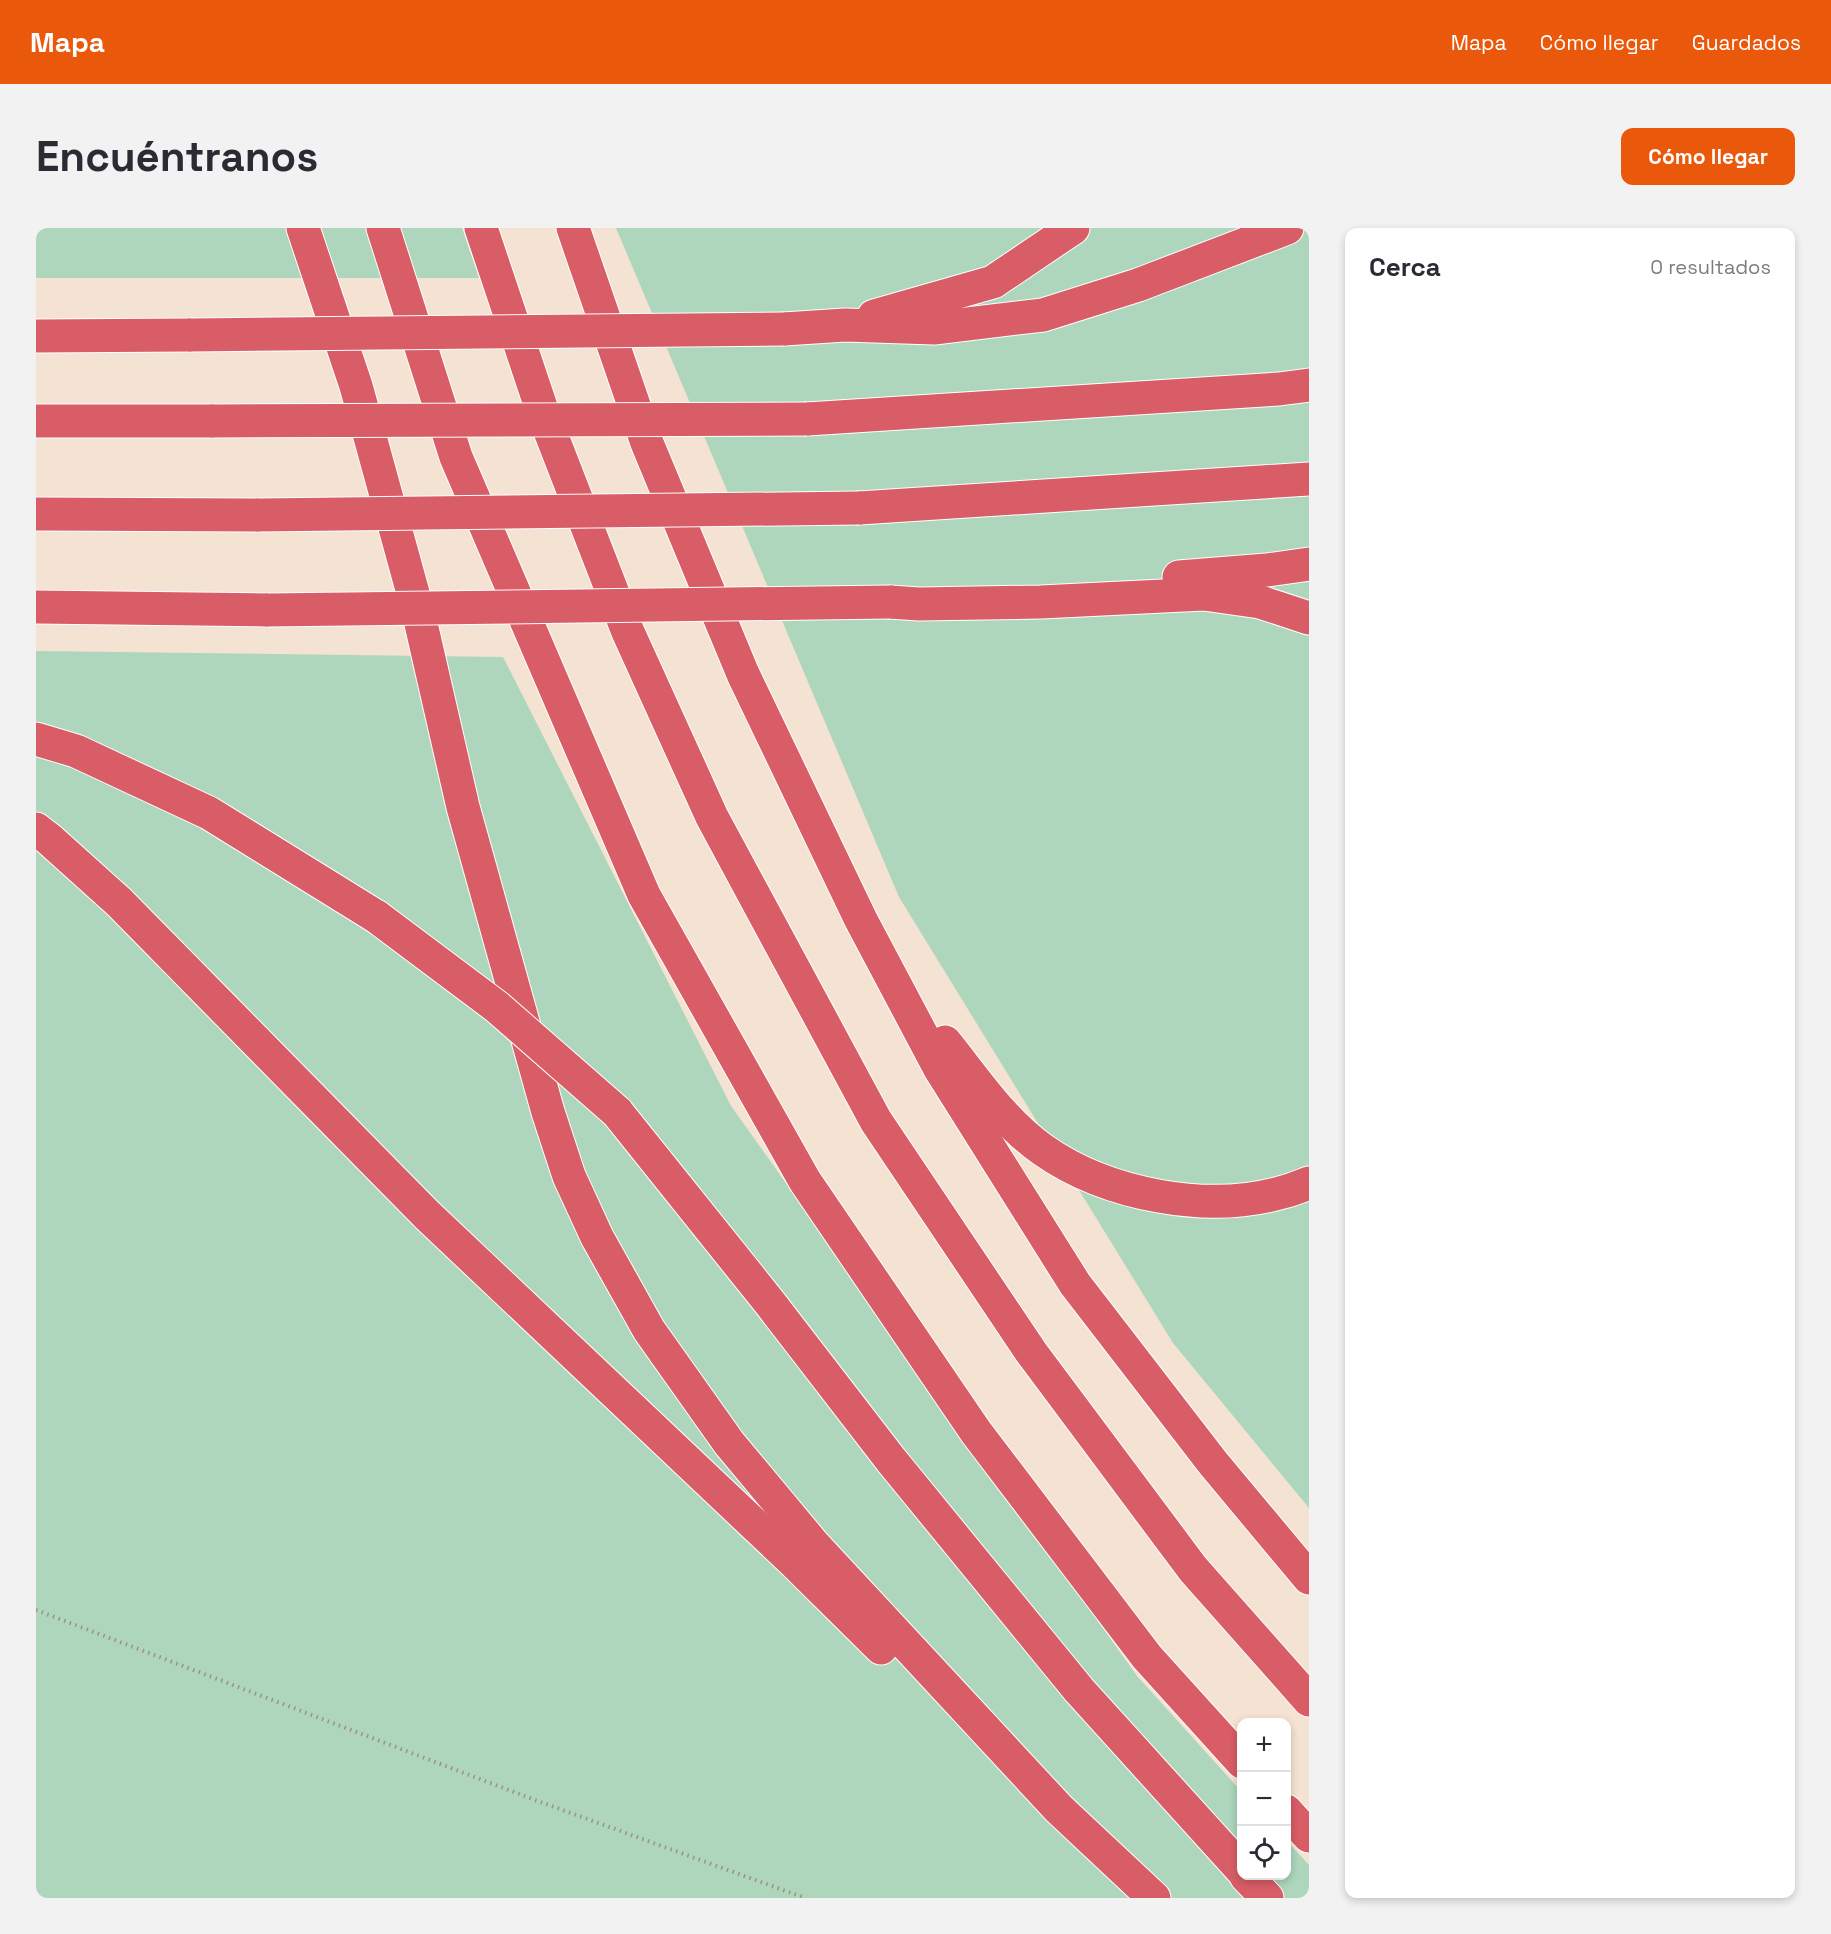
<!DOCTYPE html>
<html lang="es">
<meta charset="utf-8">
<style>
:root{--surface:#fff;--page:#f2f2f3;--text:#2b2b33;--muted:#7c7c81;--line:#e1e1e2;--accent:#ea580c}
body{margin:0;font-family:"Space Grotesk",sans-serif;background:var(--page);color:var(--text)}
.controls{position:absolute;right:18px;bottom:18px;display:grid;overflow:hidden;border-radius:12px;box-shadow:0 3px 9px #0003}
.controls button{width:54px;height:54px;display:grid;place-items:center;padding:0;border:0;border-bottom:2px solid var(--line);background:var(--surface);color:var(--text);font:30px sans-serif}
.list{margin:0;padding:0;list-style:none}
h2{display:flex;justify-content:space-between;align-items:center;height:78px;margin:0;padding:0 24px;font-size:26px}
h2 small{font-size:20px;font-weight:400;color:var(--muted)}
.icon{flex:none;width:33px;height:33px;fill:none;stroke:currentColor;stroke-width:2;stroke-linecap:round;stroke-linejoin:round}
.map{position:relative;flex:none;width:1273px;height:1670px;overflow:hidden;border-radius:12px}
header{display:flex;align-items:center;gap:36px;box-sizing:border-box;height:84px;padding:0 30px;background:var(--accent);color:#fff}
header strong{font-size:28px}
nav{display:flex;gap:33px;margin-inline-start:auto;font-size:21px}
.intro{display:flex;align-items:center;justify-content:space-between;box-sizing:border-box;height:144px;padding:0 36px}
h1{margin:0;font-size:42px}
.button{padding:15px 27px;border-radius:12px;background:var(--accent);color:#fff;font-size:21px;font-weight:700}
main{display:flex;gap:36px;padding:0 36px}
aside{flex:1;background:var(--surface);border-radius:12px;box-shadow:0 3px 9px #0003}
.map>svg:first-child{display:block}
</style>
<header>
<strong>Mapa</strong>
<nav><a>Mapa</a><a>Cómo llegar</a><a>Guardados</a></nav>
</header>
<div class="intro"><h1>Encuéntranos</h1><a class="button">Cómo llegar</a></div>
<main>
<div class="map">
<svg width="1273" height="1670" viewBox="0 0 1273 1670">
<rect width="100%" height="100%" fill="#f4e2d2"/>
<!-- green -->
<g fill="#add6bc">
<path d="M0 0H426L443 50H0Z"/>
<path d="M580 0H1273V1280L1137 1115 863 669Z"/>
<path d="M0 423 467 429 695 878 1101 1448 1205 1563 1206 1648H1250L1251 1613 1273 1637V1670H0Z"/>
</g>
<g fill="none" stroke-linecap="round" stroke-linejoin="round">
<defs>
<g id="highway">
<path d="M267 0 320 158 383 387 427 579 512 884 533 948 561 1009 613 1102 693 1215 778 1317 1023 1581 1118 1670"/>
<path d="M347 0 420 229 608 667 769 953 940 1204 1111 1429 1206 1534"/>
<path d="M445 0 507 185 592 404 676 589 840 893 995 1124 1157 1341 1273 1472"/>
<path d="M537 0 611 215 707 446 825 692 904 841 1039 1056 1177 1235 1273 1350"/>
<path d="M838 88 957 54 1037 0"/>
<path d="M748 101 809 97 898 100 1007 87 1102 57 1251 0"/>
<path d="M0 108 155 107"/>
<path d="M771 191 1243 161 1273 157"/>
<path d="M0 193H178"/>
<path d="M823 280 1273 251"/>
<path d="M0 286 223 287"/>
<path d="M1143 349 1231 342 1273 336"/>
<path d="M854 374 883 376 1005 374 1168 366 1224 374 1273 390"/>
<path d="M0 379 232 382"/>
<path d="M0 511 40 523 173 585 341 689"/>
<path d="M0 601 13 611 83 674 391 987 758 1334 845 1420"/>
<path d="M909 814C939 851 967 894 1007 922 1071 967 1172 986 1247 964 1256 962 1265 958 1273 955"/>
<path d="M581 884 734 1075 855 1232 1043 1462 1206 1642"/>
<path d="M1250 1583 1273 1608"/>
<path d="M1210 1648 1231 1670"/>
</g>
</defs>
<!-- highway casing -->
<use href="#highway" stroke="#fff" stroke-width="35"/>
<!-- path -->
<path stroke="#9e9286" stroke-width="4" stroke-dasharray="1.5 4.5" stroke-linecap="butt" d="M0 1382 499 1572 769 1670"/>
<!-- highway -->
<use href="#highway" stroke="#d85d67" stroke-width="33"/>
<defs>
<g id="highway-bridge">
<path d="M155 107 748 101"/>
<path d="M178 193 771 191"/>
<path d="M223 287 823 280"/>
<path d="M232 382 854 374"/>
<path d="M341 689 461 779 581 884"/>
</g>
</defs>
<!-- highway-bridge casing -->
<use href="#highway-bridge" stroke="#fff" stroke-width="35" stroke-linecap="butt"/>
<!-- highway-bridge -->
<use href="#highway-bridge" stroke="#d85d67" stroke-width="33"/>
</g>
</svg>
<div class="controls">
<button>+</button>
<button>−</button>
<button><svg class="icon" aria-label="locate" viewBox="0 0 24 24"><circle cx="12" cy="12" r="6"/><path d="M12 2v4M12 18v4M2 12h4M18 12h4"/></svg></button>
</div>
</div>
<aside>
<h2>Cerca<small>0 resultados</small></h2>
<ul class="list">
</ul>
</aside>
</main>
